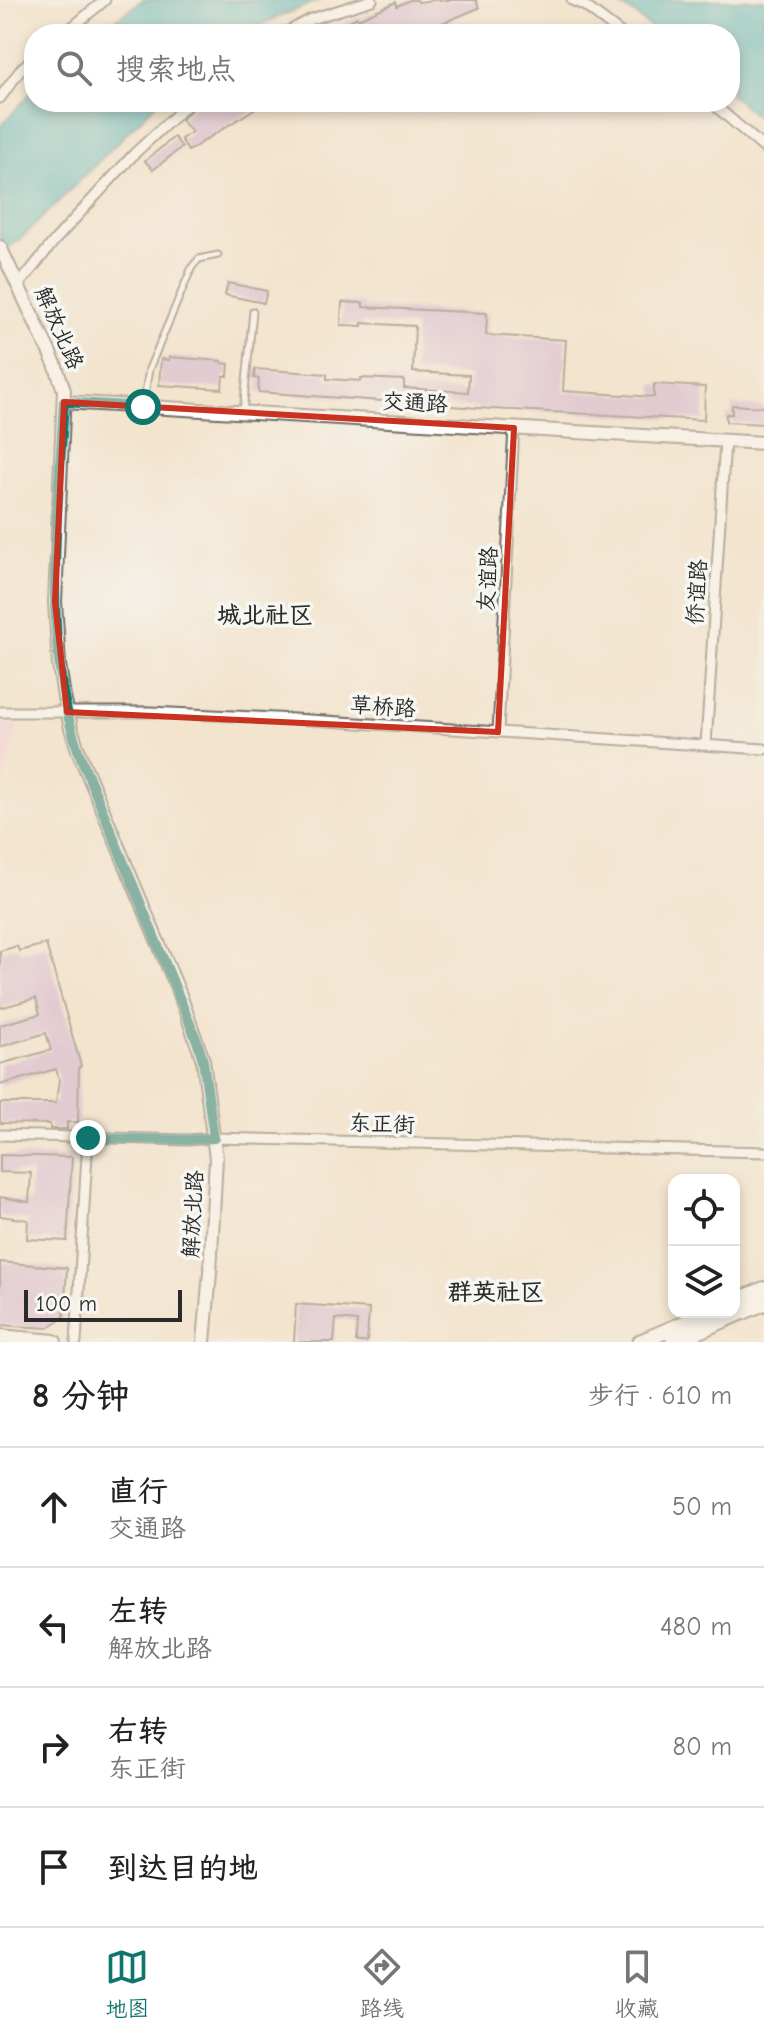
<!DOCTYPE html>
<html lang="zh">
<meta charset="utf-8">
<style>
:root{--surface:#fff;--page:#f6f6f6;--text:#222;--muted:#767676;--line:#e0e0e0;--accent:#0f766e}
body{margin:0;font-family:"Comic Neue","LXGW WenKai TC",sans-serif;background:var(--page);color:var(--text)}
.controls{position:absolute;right:24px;bottom:24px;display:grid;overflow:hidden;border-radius:16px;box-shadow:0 4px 12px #0003}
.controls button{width:72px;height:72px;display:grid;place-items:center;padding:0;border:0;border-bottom:2px solid var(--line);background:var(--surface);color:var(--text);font:40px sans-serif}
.scale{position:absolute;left:24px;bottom:20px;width:158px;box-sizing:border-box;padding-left:8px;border:4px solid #2b2b2b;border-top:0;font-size:22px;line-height:28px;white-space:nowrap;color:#2b2b2b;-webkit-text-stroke:6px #f6f6f2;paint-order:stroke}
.stop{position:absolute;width:24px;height:24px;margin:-18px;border:6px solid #0f766e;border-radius:50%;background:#fff}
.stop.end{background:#0f766e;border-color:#fff;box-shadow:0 2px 8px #0008}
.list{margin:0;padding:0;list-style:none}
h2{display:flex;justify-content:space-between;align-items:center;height:104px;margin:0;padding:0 32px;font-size:34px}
h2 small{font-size:26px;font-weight:400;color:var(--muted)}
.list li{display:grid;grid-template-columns:52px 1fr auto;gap:24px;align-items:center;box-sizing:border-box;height:120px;padding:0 32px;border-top:2px solid var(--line)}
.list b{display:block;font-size:30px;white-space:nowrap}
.list p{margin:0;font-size:26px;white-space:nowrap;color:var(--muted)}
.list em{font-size:26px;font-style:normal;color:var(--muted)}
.icon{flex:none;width:44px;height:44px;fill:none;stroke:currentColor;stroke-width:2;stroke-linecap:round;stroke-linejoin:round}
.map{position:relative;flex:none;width:764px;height:1342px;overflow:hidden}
.search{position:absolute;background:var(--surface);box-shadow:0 4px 12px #0003;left:24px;right:24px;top:24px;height:88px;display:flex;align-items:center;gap:20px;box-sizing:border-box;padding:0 28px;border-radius:32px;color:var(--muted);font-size:30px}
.sheet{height:584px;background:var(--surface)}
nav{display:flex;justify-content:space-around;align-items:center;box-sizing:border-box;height:112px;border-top:2px solid var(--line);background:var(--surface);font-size:22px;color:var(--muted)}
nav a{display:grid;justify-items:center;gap:4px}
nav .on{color:var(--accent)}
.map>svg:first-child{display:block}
</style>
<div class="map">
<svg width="764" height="1342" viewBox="0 0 764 1342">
<rect width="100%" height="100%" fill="#f6f6f2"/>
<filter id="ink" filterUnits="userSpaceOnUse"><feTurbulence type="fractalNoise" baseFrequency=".0125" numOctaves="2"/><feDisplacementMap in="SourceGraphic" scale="16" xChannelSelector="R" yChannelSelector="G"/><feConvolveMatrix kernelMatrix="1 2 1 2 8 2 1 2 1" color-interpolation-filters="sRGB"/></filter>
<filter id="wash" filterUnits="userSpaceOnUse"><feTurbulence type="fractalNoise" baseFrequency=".006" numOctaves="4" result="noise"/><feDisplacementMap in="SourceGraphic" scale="32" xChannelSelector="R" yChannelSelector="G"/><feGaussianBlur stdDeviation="1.8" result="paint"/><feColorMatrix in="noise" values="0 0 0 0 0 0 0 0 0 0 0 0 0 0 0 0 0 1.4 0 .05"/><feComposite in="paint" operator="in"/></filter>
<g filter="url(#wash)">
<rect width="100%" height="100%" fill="#f3e4ce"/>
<!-- built -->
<path fill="#f4cfde" d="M0 718H20L0 796Z"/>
<!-- water -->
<g fill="#42b2bc" stroke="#366e74" stroke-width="2">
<path d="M143 0H320L266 22 250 34H95Z"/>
<path d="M608 0H764V123L730 94V34H658L632 12Z"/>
<path d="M34 89V102H158L27 233 0 255V127Z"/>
</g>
<g id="blocks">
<!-- building -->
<g fill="#cfaad6">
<path d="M410 0H417L418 2 437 0H476L479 8 430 28 433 34H324L357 17 358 19 396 2 397 6Z"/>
<path d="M203 102H265L188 151 181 139 192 132 181 120 197 104 198 105Z"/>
<path d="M174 137 182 147 153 170 145 161Z"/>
<path d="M228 283 267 291 264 303 225 295Z"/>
<path d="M342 302 363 303V307L487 313 486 335 566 340 563 391 654 397V384L705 387 704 420 492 409 258 392 259 379 254 378 255 369 327 374V379L361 381V378L404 380V388L468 392 469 375 413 372 415 326 362 323V326L341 325Z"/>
<path d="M169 357 222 361V363L229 364 228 376H223L222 389 159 385 161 359 169 360Z"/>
<path d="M732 405 764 407V424L726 422V414H732Z"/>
<path d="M46 944 81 1066 79 1067 78 1122H67V1129H50V1124L0 1123V1103H56L59 1079 56 1069 0 1085V1064L51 1050 46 1033 0 1047V1025L40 1014 36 998 0 1008V951L17 946 19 951Z"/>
<path d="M0 1155 72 1157 67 1241 27 1239 28 1220 0 1216V1197L29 1202 31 1173 0 1172Z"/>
<path d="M0 1262 67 1268 64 1317 48 1328 0 1325Z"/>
<path d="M296 1304 369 1309 367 1342H356L357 1321 336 1319 334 1342H294Z"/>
</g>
</g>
</g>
<g filter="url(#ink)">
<use href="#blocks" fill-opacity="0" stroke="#716c64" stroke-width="2"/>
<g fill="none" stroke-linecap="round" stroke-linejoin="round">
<defs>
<g id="service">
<path d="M143 406 149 369 192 267 199 259 218 255"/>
<path d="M243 412 253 311"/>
</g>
<g id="minor">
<path d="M572 0 585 6 622 34"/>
<path d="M64 34 105 0"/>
<path d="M283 34 311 19 372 0"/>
<path d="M0 98 22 68 34 58"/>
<path d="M711 102 764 148"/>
<path d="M18 286 55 240 135 153 190 102"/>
<path d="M0 712H150L294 719 764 749"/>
<path d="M498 732 514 428"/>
<path d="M706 745 725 441"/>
<path d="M0 1135 187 1140 214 1138 764 1152"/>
<path d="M76 1342 88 1138"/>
</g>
<g id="tertiary">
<path d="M0 247 55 364 64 390 55 602 59 665 64 697 71 728 79 753 180 995 203 1060 216 1158 210 1272 204 1342"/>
<path d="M64 402 764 443"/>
</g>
<g id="secondary">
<path d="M734 1302 764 1289"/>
<path d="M0 1337 54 1342"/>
<path d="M640 1342 710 1312"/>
<path d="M673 1342 764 1303"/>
</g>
</defs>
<!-- service casing -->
<use href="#service" stroke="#716c64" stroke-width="9"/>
<!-- minor casing -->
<use href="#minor" stroke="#716c64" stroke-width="13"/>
<!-- tertiary casing -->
<use href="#tertiary" stroke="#716c64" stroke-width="16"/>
<!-- secondary casing -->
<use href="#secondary" stroke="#716c64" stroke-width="18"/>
<!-- service -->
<use href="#service" stroke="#fff" stroke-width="5"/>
<!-- minor -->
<use href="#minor" stroke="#fff" stroke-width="9"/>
<!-- tertiary -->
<use href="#tertiary" stroke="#fff" stroke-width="12"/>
<!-- secondary -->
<use href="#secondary" stroke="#fff" stroke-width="14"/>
</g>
</g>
<g fill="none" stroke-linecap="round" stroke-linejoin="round" filter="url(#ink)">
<!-- route -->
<path stroke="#0f766e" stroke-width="10" d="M88 1138 187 1140 214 1138 203 1060 197 1041 79 753C41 647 58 513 64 402L143 407"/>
</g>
<!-- marked area -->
<path d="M0 0H764V1342H0ZM64 402 514 428 498 732 67 712 55 602Z" fill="#f3e4ce" fill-opacity=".55" fill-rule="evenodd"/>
<path fill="none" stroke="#c8321e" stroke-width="6" stroke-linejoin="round" d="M64 402 514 428 498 732 67 712 55 602Z"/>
<g text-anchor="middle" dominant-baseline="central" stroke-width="7" stroke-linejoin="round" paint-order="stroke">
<!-- street labels -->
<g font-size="22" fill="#2b2b2b" stroke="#f6f6f2">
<text transform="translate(59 328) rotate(66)">解放北路</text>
<text transform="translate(415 403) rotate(3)">交通路</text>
<text transform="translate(488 579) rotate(-87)">友谊路</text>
<text transform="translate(697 592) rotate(-86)">侨谊路</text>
<text transform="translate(383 707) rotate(4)">草桥路</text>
<text transform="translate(382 1124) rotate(2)">东正街</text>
<text transform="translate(193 1214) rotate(-87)">解放北路</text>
</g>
<!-- neighbourhood labels -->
<g font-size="24" font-weight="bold" fill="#2b2b2b" stroke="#f6f6f2">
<text x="265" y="615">城北社区</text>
<text x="496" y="1292">群英社区</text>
</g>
</g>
</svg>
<div class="controls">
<button><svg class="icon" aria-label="locate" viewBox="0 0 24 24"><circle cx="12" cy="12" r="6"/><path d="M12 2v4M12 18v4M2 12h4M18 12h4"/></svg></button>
<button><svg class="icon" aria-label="layers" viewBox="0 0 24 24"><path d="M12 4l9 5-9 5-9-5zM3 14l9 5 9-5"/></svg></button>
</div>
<div class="scale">100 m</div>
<div class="stop" style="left:143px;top:407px"></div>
<div class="stop end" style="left:88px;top:1138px"></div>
<div class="search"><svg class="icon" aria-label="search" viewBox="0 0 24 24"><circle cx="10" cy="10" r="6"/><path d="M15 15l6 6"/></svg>搜索地点</div>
</div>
<section class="sheet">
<h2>8 分钟<small>步行 · 610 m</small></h2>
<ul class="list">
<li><svg class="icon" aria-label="ahead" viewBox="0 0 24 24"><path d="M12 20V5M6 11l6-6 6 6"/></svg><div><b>直行</b><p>交通路</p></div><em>50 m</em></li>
<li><svg class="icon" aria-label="left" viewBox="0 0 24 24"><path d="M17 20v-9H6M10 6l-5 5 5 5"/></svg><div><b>左转</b><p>解放北路</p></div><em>480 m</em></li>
<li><svg class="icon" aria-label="right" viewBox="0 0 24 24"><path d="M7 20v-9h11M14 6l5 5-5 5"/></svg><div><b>右转</b><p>东正街</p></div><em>80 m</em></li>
<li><svg class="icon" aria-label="arrive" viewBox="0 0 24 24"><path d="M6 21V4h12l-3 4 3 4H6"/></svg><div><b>到达目的地</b></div></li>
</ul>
</section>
<nav>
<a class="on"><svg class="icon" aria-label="map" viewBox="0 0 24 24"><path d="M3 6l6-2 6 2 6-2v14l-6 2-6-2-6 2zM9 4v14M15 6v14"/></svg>地图</a>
<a><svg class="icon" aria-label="directions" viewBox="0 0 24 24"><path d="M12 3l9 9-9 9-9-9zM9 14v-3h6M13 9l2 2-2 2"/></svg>路线</a>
<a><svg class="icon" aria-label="saved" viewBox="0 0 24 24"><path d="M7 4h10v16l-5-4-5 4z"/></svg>收藏</a>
</nav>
